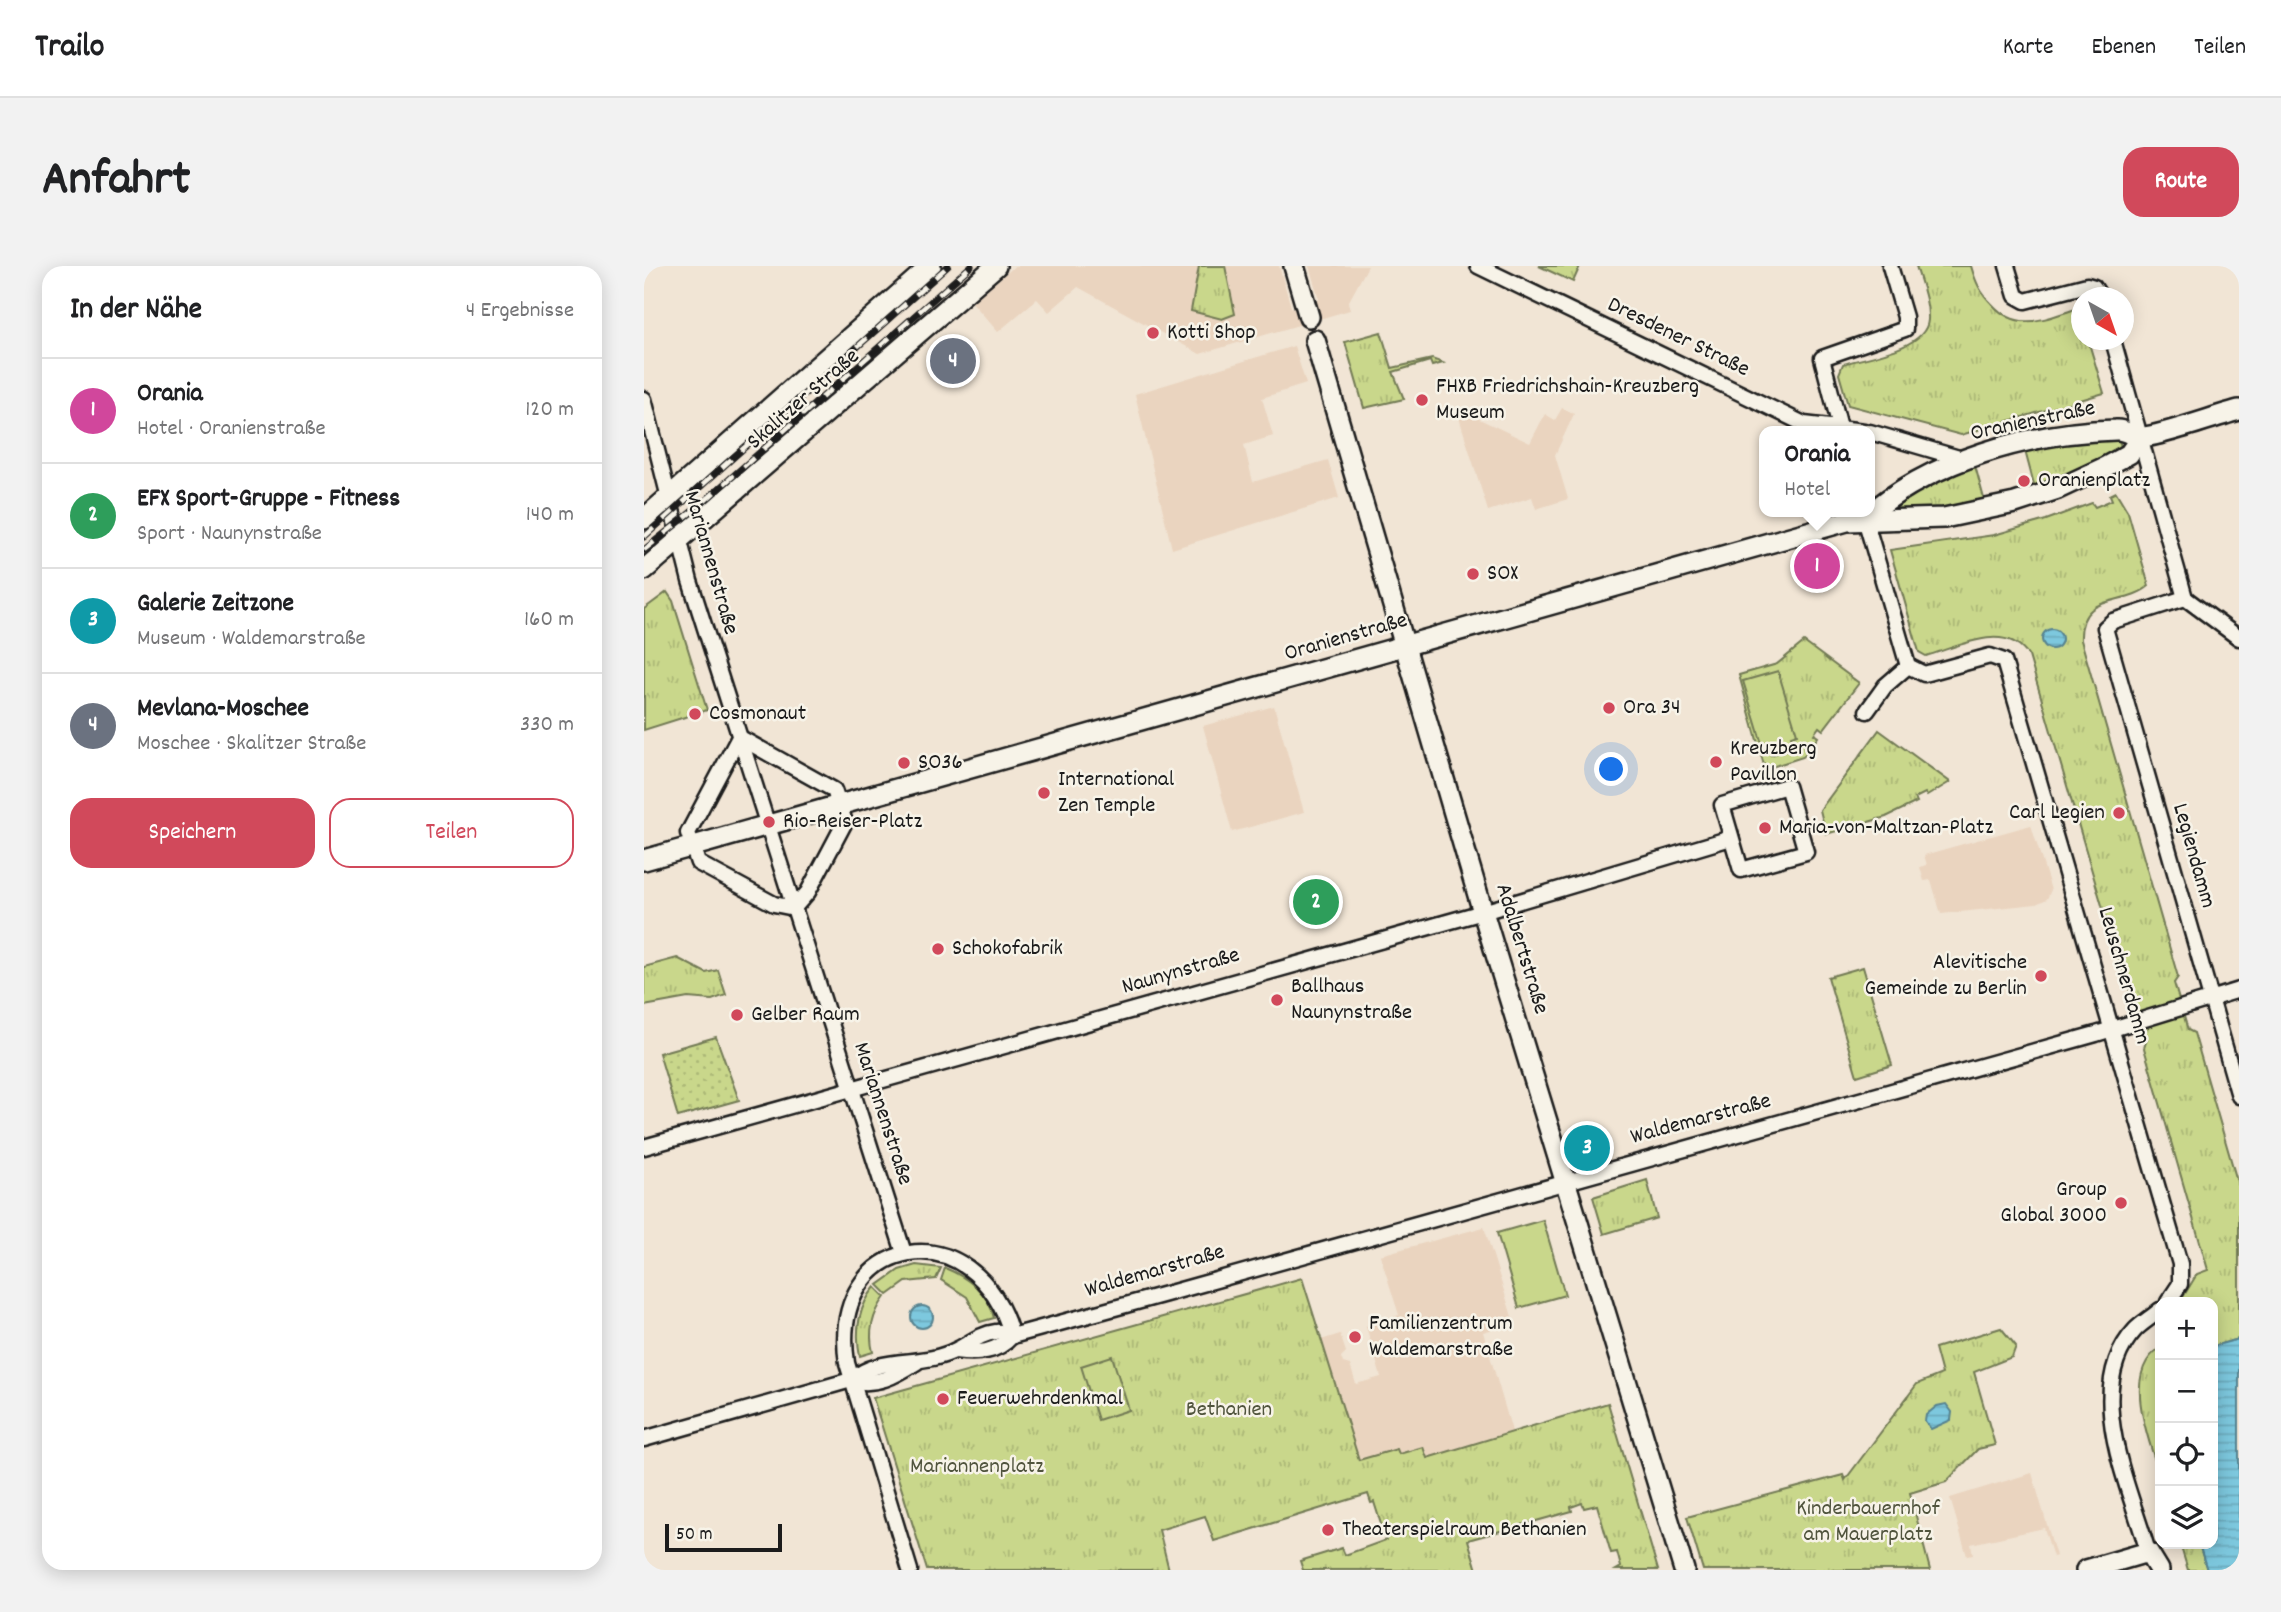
<!DOCTYPE html>
<html lang="de">
<meta charset="utf-8">
<style>
:root{--surface:#fff;--page:#f2f2f2;--text:#202124;--muted:#757577;--line:#e0e0e0;--accent:#d1495b}
body{margin:0;font-family:Dekko,sans-serif;background:var(--page);color:var(--text)}
.controls{position:absolute;right:21px;bottom:21px;display:grid;overflow:hidden;border-radius:14px;box-shadow:0 4px 18px #0003}
.controls button{width:63px;height:63px;display:grid;place-items:center;padding:0;border:0;border-bottom:2px solid var(--line);background:var(--surface);color:var(--text);font:35px sans-serif}
.compass{position:absolute;left:1427px;top:21px;width:63px;height:63px;border-radius:50%;background:var(--surface);box-shadow:0 4px 18px #0003;rotate:140deg}
.scale{position:absolute;left:21px;bottom:18px;width:117px;box-sizing:border-box;padding-left:7px;border:4px solid #1c1c1c;border-top:0;font-size:19px;line-height:24px;white-space:nowrap;color:#1c1c1c;-webkit-text-stroke:5px #f7f3e8;paint-order:stroke}
.you{position:absolute;left:968px;top:504px;width:24px;height:24px;margin:-18px;border:5px solid #fff;border-radius:50%;background:#1a73e8;box-shadow:0 0 0 10px #1a73e833}
.badge{display:grid;place-items:center;width:46px;height:46px;border-radius:50%;background:var(--accent);color:#fff;font-size:23px;font-weight:700}
.pin{position:absolute;translate:-50% -50%;border:4px solid #fff;box-shadow:0 2px 7px #0006}
.popup{position:absolute;left:1115px;top:160px;width:116px;height:91px;box-sizing:border-box;display:grid;place-content:center;border-radius:14px;background:var(--surface);filter:drop-shadow(0 2px 5px #0005);font-size:23px;white-space:nowrap;color:var(--muted)}
.popup b{font-size:26px;color:var(--text)}
.popup::after{content:'';position:absolute;left:50%;top:100%;margin-left:-14px;border:14px solid transparent;border-top-color:var(--surface)}
.list{margin:0;padding:0;list-style:none}
h2{display:flex;justify-content:space-between;align-items:center;height:91px;margin:0;padding:0 28px;font-size:30px}
h2 small{font-size:23px;font-weight:400;color:var(--muted)}
.list li{display:grid;grid-template-columns:46px 1fr auto;gap:21px;align-items:center;box-sizing:border-box;height:105px;padding:0 28px;border-top:2px solid var(--line)}
.list b{display:block;font-size:26px;white-space:nowrap}
.list p{margin:0;font-size:23px;white-space:nowrap;color:var(--muted)}
.list em{font-size:23px;font-style:normal;color:var(--muted)}
.actions{display:flex;gap:14px;padding:21px 28px}
.actions a{flex:1;padding:16px 0;border:2px solid var(--accent);border-radius:21px;text-align:center;font-size:24px;color:var(--accent)}
.actions .main{background:var(--accent);color:#fff}
.icon{flex:none;width:38px;height:38px;fill:none;stroke:currentColor;stroke-width:2;stroke-linecap:round;stroke-linejoin:round}
.map{position:relative;flex:none;width:1595px;height:1304px;overflow:hidden;border-radius:21px}
header{display:flex;align-items:center;gap:42px;box-sizing:border-box;height:98px;padding:0 35px;background:var(--surface);border-bottom:2px solid var(--line)}
header strong{font-size:33px}
nav{display:flex;gap:38px;margin-inline-start:auto;font-size:24px}
.intro{display:flex;align-items:center;justify-content:space-between;box-sizing:border-box;height:168px;padding:0 42px}
h1{margin:0;font-size:49px}
.button{padding:18px 32px;border-radius:21px;background:var(--accent);color:#fff;font-size:24px;font-weight:700}
main{display:flex;gap:42px;padding:0 42px}
aside{flex:1;background:var(--surface);border-radius:21px;box-shadow:0 4px 18px #0003}
.map>svg:first-child{display:block}
</style>
<header>
<strong>Trailo</strong>
<nav><a>Karte</a><a>Ebenen</a><a>Teilen</a></nav>
</header>
<div class="intro"><h1>Anfahrt</h1><a class="button">Route</a></div>
<main>
<aside>
<h2>In der Nähe<small>4 Ergebnisse</small></h2>
<ul class="list">
<li><span class="badge" style="background:#d1479c">1</span><div><b>Orania</b><p>Hotel · Oranienstraße</p></div><em>120 m</em></li>
<li><span class="badge" style="background:#2e9e5b">2</span><div><b>EFX Sport-Gruppe - Fitness</b><p>Sport · Naunynstraße</p></div><em>140 m</em></li>
<li><span class="badge" style="background:#0f9aa8">3</span><div><b>Galerie Zeitzone</b><p>Museum · Waldemarstraße</p></div><em>160 m</em></li>
<li><span class="badge" style="background:#6b7280">4</span><div><b>Mevlana-Moschee</b><p>Moschee · Skalitzer Straße</p></div><em>330 m</em></li>
</ul>
<div class="actions"><a class="main">Speichern</a><a>Teilen</a></div>
</aside>
<div class="map">
<svg width="1595" height="1304" viewBox="0 0 1595 1304">
<defs>
<pattern id="grass-tufts" width="24" height="20" patternUnits="userSpaceOnUse" patternTransform="scale(1.75)"><rect width="24" height="20" fill="#c9d78b"/><path d="M3 7l-1-3M5 7V3M7 7l1-3M15 17l-1-3M17 17v-4M19 17l1-3" fill="none" stroke="#acb877"/></pattern>
<pattern id="garden-dots" width="8" height="8" patternUnits="userSpaceOnUse" patternTransform="scale(1.75)"><rect width="8" height="8" fill="#c9d78b"/><path d="M2 2h.1M6 6h.1" fill="none" stroke="#acb877" stroke-width="1.8" stroke-linecap="round"/></pattern>
<pattern id="water-rules" width="6" height="5" patternUnits="userSpaceOnUse" patternTransform="scale(1.75)"><rect width="6" height="5" fill="#7dc8de"/><path d="M0 2.5h6" fill="none" stroke="#6babbe"/></pattern>
</defs>
<rect width="100%" height="100%" fill="#f1e5d5"/>
<filter id="ink" filterUnits="userSpaceOnUse"><feTurbulence type="fractalNoise" baseFrequency=".0143" numOctaves="2"/><feDisplacementMap in="SourceGraphic" scale="14" xChannelSelector="R" yChannelSelector="G"/><feConvolveMatrix kernelMatrix="1 2 1 2 8 2 1 2 1" color-interpolation-filters="sRGB"/></filter>
<g filter="url(#ink)">
<!-- built -->
<g fill="#ead4bf">
<path d="M371 0H635L647 41 656 44 670 40 675 33 665 0H724L704 37 706 44 556 88 434 21 405 46 393 33 354 66 328 36Z"/>
<path d="M650 80 662 118 618 132 629 170 600 179 609 216 684 194 695 232 528 283 491 128Z"/>
<path d="M812 142 886 177 901 148 911 154 918 142 930 148 911 189 924 233 892 243 888 231 844 245Z"/>
<path d="M630 440 660 546 588 566 559 460Z"/>
<path d="M1387 559 1407 624 1403 633 1392 638 1297 648 1287 614 1280 615 1276 601 1283 599 1280 589Z"/>
<path d="M840 961 870 1057 839 1066 868 1165 783 1192 779 1181 754 1188 752 1183 714 1194 677 1074 696 1068 702 1086 697 1091 699 1097 706 1099 712 1118 737 1111 722 1060 755 1049 736 989Z"/>
<path d="M1388 1207 1412 1290 1409 1291 1400 1262 1327 1278 1329 1289 1323 1290 1306 1232Z"/>
</g>
<!-- grass -->
<g fill="url(#grass-tufts)" stroke="#727a54" stroke-width="2">
<path d="M555 0H581L591 48 578 53 547 45Z"/>
<path d="M895 0H936L929 16Z"/>
<path d="M1272 0H1327C1332 17 1336 26 1348 38 1375 68 1401 52 1435 42L1437 74H1444L1460 127 1317 169 1204 139 1195 108 1199 98C1222 91 1282 83 1284 54 1285 36 1277 17 1272 0Z"/>
<path d="M737 66 748 102 788 93 799 97 788 100 786 95 749 106 760 133 720 142 701 76Z"/>
<path d="M1473 169 1479 186 1392 226 1380 181Z"/>
<path d="M1330 196 1342 240 1246 245V239Z"/>
<path d="M1472 226 1484 246 1505 320C1481 341 1435 325 1437 374L1534 711 1530 717 1544 764 1550 767 1595 922V1073L1569 1080V1036H1536L1553 1008 1564 1004 1500 782 1503 773 1469 677 1385 390C1362 354 1314 381 1282 390L1275 386 1246 284 1350 269 1402 254 1448 237 1451 241 1468 234 1466 229Z"/>
<path d="M23 326 29 335 63 444 0 464V343Z"/>
<path d="M1160 376 1215 417 1179 464 1175 461 1170 468 1174 471 1159 491 1121 503 1095 409 1133 398Z"/>
<path d="M1235 464 1306 516 1283 530 1281 527 1271 532 1273 536 1242 551 1182 568 1176 544Z"/>
<path d="M33 692 62 707 74 704 82 729 68 734 44 732 0 740V701Z"/>
<path d="M1219 701 1248 799 1213 810 1184 711Z"/>
<path d="M1003 914 1013 952 960 968 949 931Z"/>
<path d="M272 999 297 1002 292 1013 262 1016 244 1029 234 1019 255 1004Z"/>
<path d="M301 1002C323 1011 345 1027 350 1052L336 1056 323 1031 297 1014Z"/>
<path d="M658 1012 715 1194 753 1183 755 1188 779 1181 783 1192 964 1137 1014 1304H972L977 1301 973 1286 967 1287 953 1239 940 1242 938 1237 927 1241 928 1245 824 1274 833 1304H659L656 1295 698 1282 701 1289 742 1274 730 1236 727 1237 724 1228 570 1275 561 1250 515 1264 525 1304H283L229 1132Z"/>
<path d="M231 1021 241 1031C229 1047 224 1066 229 1086L216 1090C211 1065 214 1041 231 1021Z"/>
<path d="M1357 1062 1372 1080 1368 1091 1330 1106 1351 1179 1334 1183 1302 1216 1266 1227 1286 1304H1059L1043 1251 1199 1209 1201 1214 1273 1118 1298 1108 1291 1082Z"/>
<path d="M1516 1082V1210C1506 1176 1476 1107 1516 1082Z"/>
<path d="M1536 1278H1555L1563 1304H1544Z"/>
</g>
<!-- garden -->
<path fill="url(#garden-dots)" stroke="#727a54" stroke-width="2" d="M72 771 95 834 34 851 15 787Z"/>
<!-- pitch -->
<g fill="#c9d78b" stroke="#727a54" stroke-width="2">
<path d="M1134 405 1153 468 1147 470 1151 481 1127 489 1123 477 1118 478 1099 415Z"/>
<path d="M899 954 921 1029 875 1042 853 967Z"/>
<path d="M468 1090 485 1144 454 1154 437 1100Z"/>
</g>
<!-- water -->
<g fill="url(#water-rules)" stroke="#568390" stroke-width="2">
<circle cx="1408" cy="373" r="10"/>
<circle cx="278" cy="1051" r="11"/>
<path d="M1595 1073V1304H1563L1555 1278H1569V1080Z"/>
<path d="M1302 1138 1308 1146 1307 1154 1287 1163 1281 1155 1282 1149 1293 1140Z"/>
</g>
<g fill="none" stroke-linecap="round" stroke-linejoin="round">
<defs>
<g id="street">
<path d="M834 0 1160 158 1220 165"/>
<path d="M1363 0 1372 30 1381 35 1443 19 1450 21 1457 32"/>
<path d="M1469 74 1541 332"/>
<path d="M0 133 46 315 260 987"/>
<path d="M1197 165 1178 92 1261 63V51L1246 0"/>
<path d="M1226 166 1322 194"/>
<path d="M1219 246 1264 400 1280 408 1346 390 1360 395 1536 998V1018L1524 1036"/>
<path d="M1541 332 1469 355 1461 362 1595 830"/>
<path d="M1541 332 1595 372"/>
<path d="M1223 445 1241 420 1264 400"/>
<path d="M95 471 44 567 54 597 130 638 150 642"/>
<path d="M95 471 190 524 201 556 164 626 150 642"/>
<path d="M1143 520 1162 586 1097 604 1078 539Z"/>
<path d="M0 881 839 646 1087 572"/>
<path d="M311 1085C333 1088 353 1087 368 1070"/>
<path d="M207 1114C232 1121 251 1110 273 1096"/>
<path d="M0 1173 207 1114C237 1088 278 1102 312 1084 326 1077 336 1068 352 1066 357 1065 363 1068 368 1070L522 1028 1452 768 1595 724"/>
<path d="M1504 1286C1486 1221 1437 1122 1491 1064 1498 1057 1508 1051 1516 1044"/>
<path d="M266 1304 203 1097C183 968 332 942 368 1070"/>
</g>
<g id="secondary">
<path d="M650 0 665 51"/>
<path d="M671 74 839 646 1040 1304"/>
<path d="M1221 252C1285 194 1387 166 1472 164 1481 163 1489 171 1498 171 1514 171 1575 149 1595 144"/>
<path d="M0 253 287 0"/>
<path d="M0 304 352 0"/>
<path d="M0 594 1203 255 1300 252 1371 237 1414 223 1461 201 1485 188 1497 171"/>
<path d="M1442 1304 1504 1286 1515 1304"/>
</g>
</defs>
<!-- street casing -->
<use href="#street" stroke="#1c1c1c" stroke-width="19"/>
<!-- secondary casing -->
<use href="#secondary" stroke="#1c1c1c" stroke-width="24"/>
<!-- street -->
<use href="#street" stroke="#f7f3e8" stroke-width="14"/>
<!-- secondary -->
<use href="#secondary" stroke="#f7f3e8" stroke-width="19"/>
<defs>
<g id="rail">
<path d="M0 271 304 0"/>
<path d="M0 284 55 240 327 0"/>
</g>
</defs>
<!-- rail casing -->
<use href="#rail" stroke="#1c1c1c" stroke-width="7"/>
<!-- rail -->
<use href="#rail" stroke="#f7f3e8" stroke-width="4.5" stroke-dasharray="13" stroke-linecap="butt"/>
</g>
</g>
<!-- markers -->
<g fill="#d1495b" stroke="#f7f3e8" stroke-width="2.5">
<circle cx="509" cy="67" r="7"/>
<circle cx="778" cy="134" r="7"/>
<circle cx="1380" cy="215" r="7"/>
<circle cx="829" cy="308" r="7"/>
<circle cx="965" cy="442" r="7"/>
<circle cx="51" cy="448" r="7"/>
<circle cx="1072" cy="496" r="7"/>
<circle cx="260" cy="497" r="7"/>
<circle cx="400" cy="527" r="7"/>
<circle cx="1475" cy="547" r="7"/>
<circle cx="125" cy="556" r="7"/>
<circle cx="1121" cy="562" r="7"/>
<circle cx="294" cy="683" r="7"/>
<circle cx="1397" cy="710" r="7"/>
<circle cx="633" cy="734" r="7"/>
<circle cx="93" cy="749" r="7"/>
<circle cx="1477" cy="937" r="7"/>
<circle cx="711" cy="1071" r="7"/>
<circle cx="299" cy="1133" r="7"/>
<circle cx="684" cy="1264" r="7"/>
</g>
<g text-anchor="middle" dominant-baseline="central" stroke-width="5" stroke-linejoin="round" paint-order="stroke">
<!-- poi labels -->
<g font-size="23" fill="#1c1c1c" stroke="#f7f3e8" text-anchor="start">
<text x="523" y="67">Kotti Shop</text>
<text x="792" y="121">FHXB Friedrichshain-Kreuzberg<tspan x="792" dy="26">Museum</tspan></text>
<text x="1394" y="215">Oranienplatz</text>
<text x="843" y="308">SOX</text>
<text x="979" y="442">Ora 34</text>
<text x="65" y="448">Cosmonaut</text>
<text x="1086" y="483">Kreuzberg<tspan x="1086" dy="26">Pavillon</tspan></text>
<text x="274" y="497">SO36</text>
<text x="414" y="514">International<tspan x="414" dy="26">Zen Temple</tspan></text>
<text x="1461" y="547" text-anchor="end">Carl Legien</text>
<text x="139" y="556">Rio-Reiser-Platz</text>
<text x="1135" y="562">Maria-von-Maltzan-Platz</text>
<text x="308" y="683">Schokofabrik</text>
<text x="1383" y="697" text-anchor="end">Alevitische<tspan x="1383" dy="26">Gemeinde zu Berlin</tspan></text>
<text x="647" y="721">Ballhaus<tspan x="647" dy="26">Naunynstraße</tspan></text>
<text x="107" y="749">Gelber Raum</text>
<text x="1463" y="924" text-anchor="end">Group<tspan x="1463" dy="26">Global 3000</tspan></text>
<text x="725" y="1058">Familienzentrum<tspan x="725" dy="26">Waldemarstraße</tspan></text>
<text x="313" y="1133">Feuerwehrdenkmal</text>
<text x="698" y="1264">Theaterspielraum Bethanien</text>
</g>
<!-- street labels -->
<g font-size="23" fill="#1c1c1c" stroke="#f7f3e8">
<text transform="translate(1034 72) rotate(26)">Dresdener Straße</text>
<text transform="translate(160 134) rotate(-41)">Skalitzer Straße</text>
<text transform="translate(1389 156) rotate(-12)">Oranienstraße</text>
<text transform="translate(66 297) rotate(74)">Mariannenstraße</text>
<text transform="translate(702 372) rotate(-16)">Oranienstraße</text>
<text transform="translate(1549 590) rotate(74)">Legiendamm</text>
<text transform="translate(877 683) rotate(73)">Adalbertstraße</text>
<text transform="translate(537 706) rotate(-16)">Naunynstraße</text>
<text transform="translate(1479 710) rotate(74)">Leuschnerdamm</text>
<text transform="translate(238 848) rotate(72)">Mariannenstraße</text>
<text transform="translate(1057 854) rotate(-15)">Waldemarstraße</text>
<text transform="translate(511 1006) rotate(-16)">Waldemarstraße</text>
</g>
<!-- park labels -->
<g font-size="23" fill="#50543d" stroke="#f7f3e8">
<text x="585" y="1144">Bethanien</text>
<text x="333" y="1201">Mariannenplatz</text>
<text x="1224" y="1243">Kinderbauernhof<tspan x="1224" dy="26">am Mauerplatz</tspan></text>
</g>
</g>
</svg>
<div class="controls">
<button>+</button>
<button>−</button>
<button><svg class="icon" aria-label="locate" viewBox="0 0 24 24"><circle cx="12" cy="12" r="6"/><path d="M12 2v4M12 18v4M2 12h4M18 12h4"/></svg></button>
<button><svg class="icon" aria-label="layers" viewBox="0 0 24 24"><path d="M12 4l9 5-9 5-9-5zM3 14l9 5 9-5"/></svg></button>
</div>
<svg class="compass" viewBox="-18 -18 36 36"><path d="M0-13l5 13h-10z" fill="#e53935"/><path d="M0 13l5-13h-10z" fill="#757577"/></svg>
<div class="scale">50 m</div>
<div class="you"></div>
<div class="pin badge" style="left:1173px;top:300px;background:#d1479c">1</div>
<div class="popup"><b>Orania</b>Hotel</div>
<div class="pin badge" style="left:672px;top:636px;background:#2e9e5b">2</div>
<div class="pin badge" style="left:943px;top:882px;background:#0f9aa8">3</div>
<div class="pin badge" style="left:309px;top:95px;background:#6b7280">4</div>
</div>
</main>
